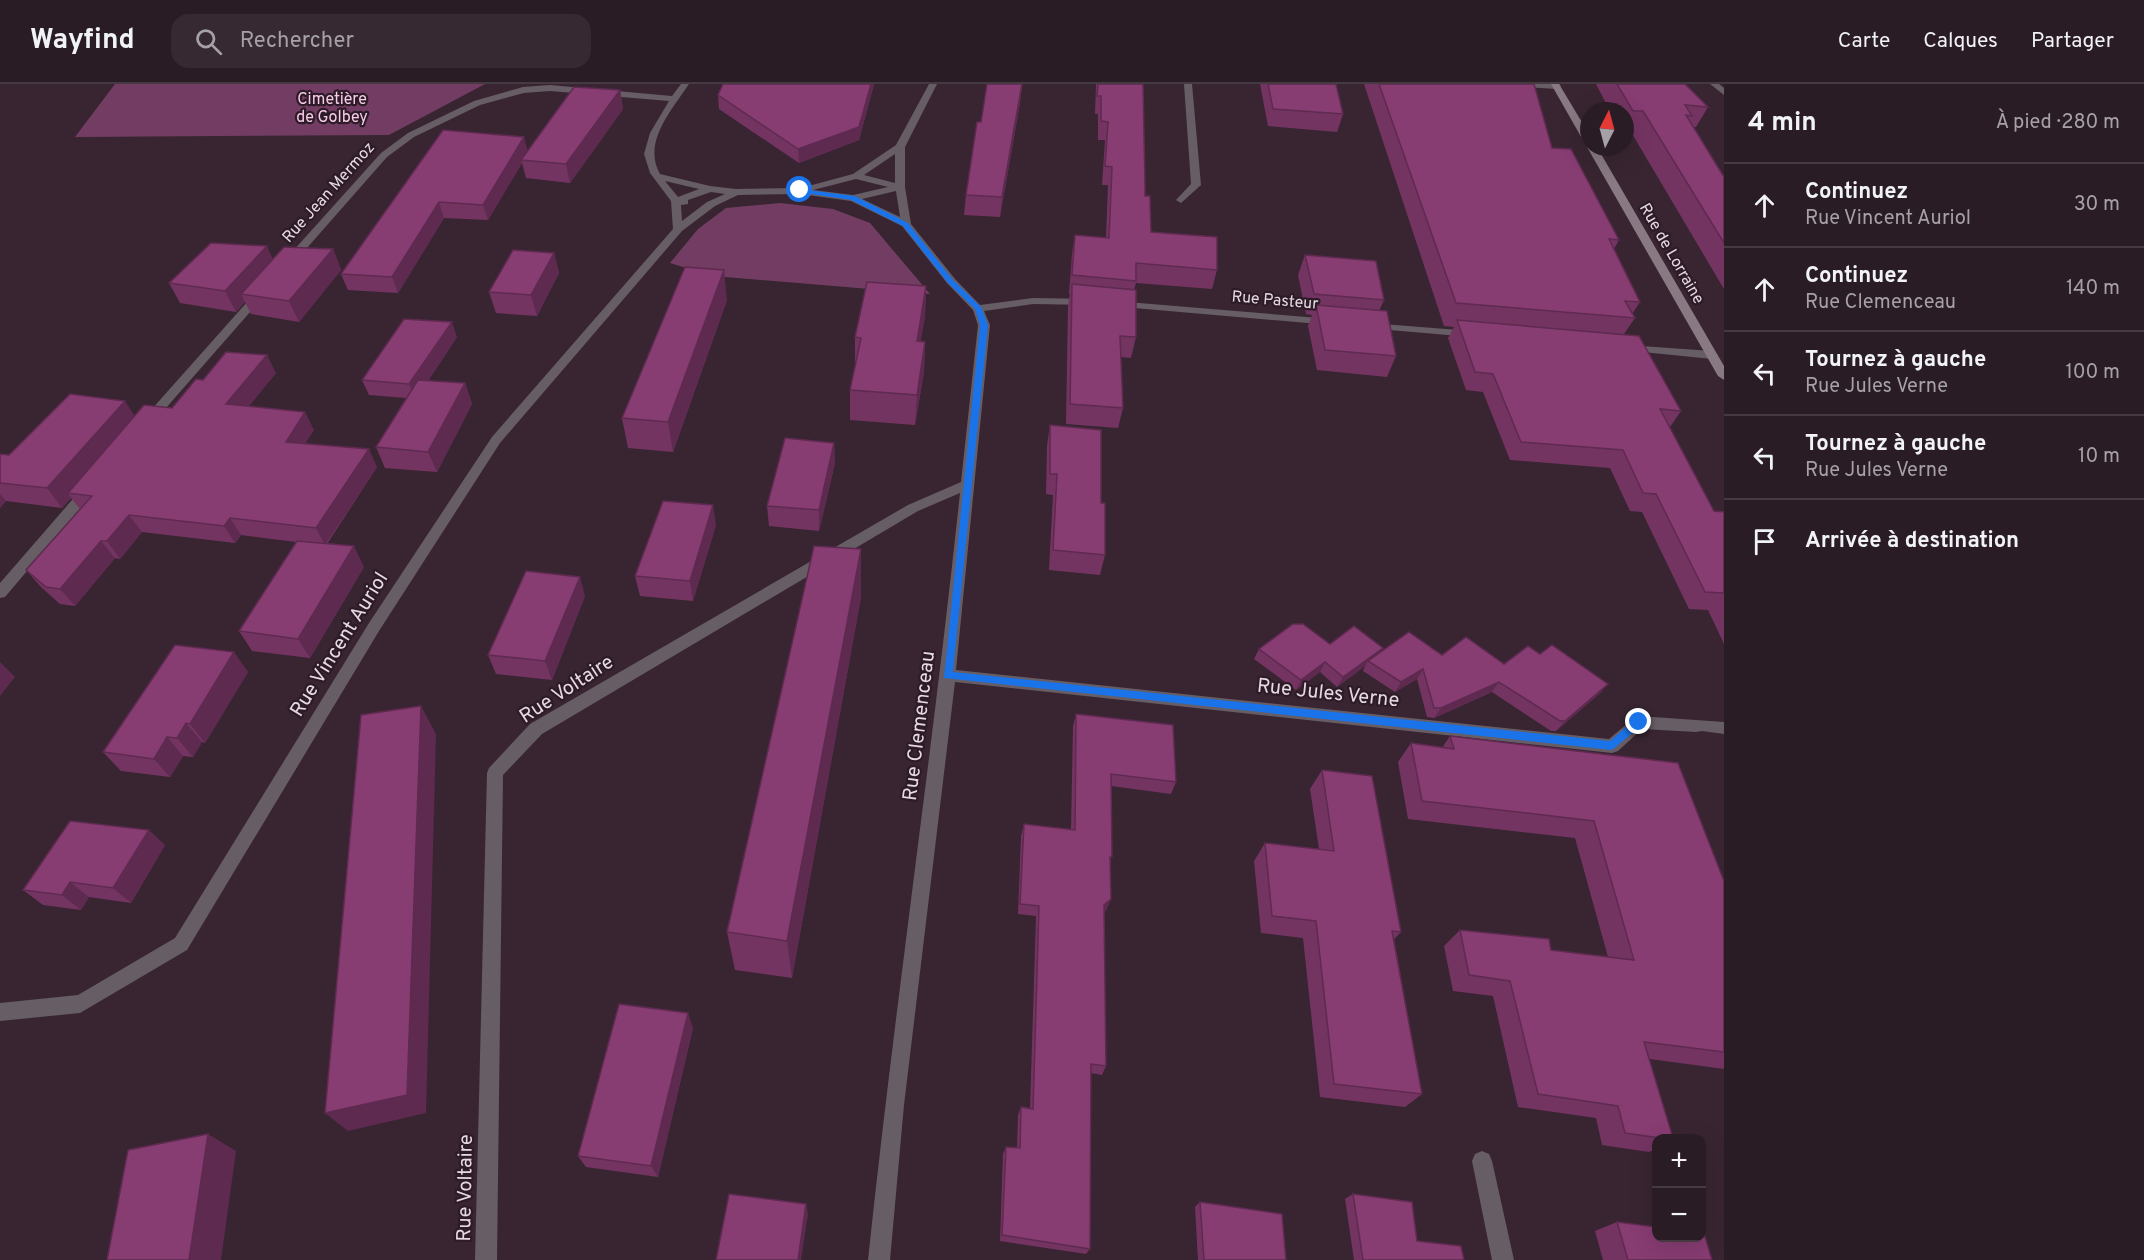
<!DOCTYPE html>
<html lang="fr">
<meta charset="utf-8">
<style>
:root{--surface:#2a1c25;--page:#362932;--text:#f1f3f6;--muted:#a5a1a7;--line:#463a42}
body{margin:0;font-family:Overpass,sans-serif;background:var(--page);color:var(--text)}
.controls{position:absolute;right:18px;bottom:18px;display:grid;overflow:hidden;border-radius:12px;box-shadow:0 6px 24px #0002}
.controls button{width:54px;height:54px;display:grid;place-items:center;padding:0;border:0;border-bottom:2px solid var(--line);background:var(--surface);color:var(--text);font:30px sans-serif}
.compass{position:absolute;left:1580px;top:18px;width:54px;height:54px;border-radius:50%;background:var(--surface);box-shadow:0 6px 24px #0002;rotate:6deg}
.stop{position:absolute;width:18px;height:18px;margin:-14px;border:4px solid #1a73e8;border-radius:50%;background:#fff}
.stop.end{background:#1a73e8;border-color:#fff;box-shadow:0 2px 6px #0008}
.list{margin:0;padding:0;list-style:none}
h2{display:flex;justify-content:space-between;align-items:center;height:78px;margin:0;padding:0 24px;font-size:26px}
h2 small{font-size:20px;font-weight:400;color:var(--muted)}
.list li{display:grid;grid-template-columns:39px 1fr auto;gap:18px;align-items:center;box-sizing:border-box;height:84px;padding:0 24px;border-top:2px solid var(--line)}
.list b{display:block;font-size:22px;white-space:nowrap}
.list p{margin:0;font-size:20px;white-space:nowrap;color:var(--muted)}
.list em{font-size:20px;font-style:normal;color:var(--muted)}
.icon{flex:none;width:33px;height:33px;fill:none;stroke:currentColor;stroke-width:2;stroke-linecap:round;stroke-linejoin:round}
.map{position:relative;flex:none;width:1724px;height:1176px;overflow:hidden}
header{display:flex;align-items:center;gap:36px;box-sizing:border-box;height:84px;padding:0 30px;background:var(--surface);border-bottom:2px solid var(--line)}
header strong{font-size:28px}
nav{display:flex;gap:33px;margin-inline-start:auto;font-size:21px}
.search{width:420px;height:54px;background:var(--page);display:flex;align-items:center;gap:15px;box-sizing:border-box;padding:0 21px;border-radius:18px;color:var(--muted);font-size:22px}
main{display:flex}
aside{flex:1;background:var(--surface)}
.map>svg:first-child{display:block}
</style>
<header>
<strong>Wayfind</strong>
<div class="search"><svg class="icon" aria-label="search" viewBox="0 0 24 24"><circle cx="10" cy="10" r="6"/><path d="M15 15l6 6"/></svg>Rechercher</div>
<nav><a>Carte</a><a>Calques</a><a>Partager</a></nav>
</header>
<main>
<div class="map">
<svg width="1724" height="1176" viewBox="0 0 1724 1176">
<rect width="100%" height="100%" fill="#382531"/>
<!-- green -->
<g fill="#733d63">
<path d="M115 0H485L389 51 75 53Z"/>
<path d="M780 119 833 125 870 139 930 210 713 192 670 179 698 145 726 124Z"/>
</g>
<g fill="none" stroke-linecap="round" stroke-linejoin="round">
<!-- service -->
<path fill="#675d64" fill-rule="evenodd" d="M1482 1067 1489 1070 1492 1077 1514 1176H1492L1472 1077 1475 1070Z"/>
<!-- minor -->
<g fill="#675d64" fill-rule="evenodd">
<path d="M681 0H689C672 26 642 58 660 90L710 102 736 105 801 104 853 90 896 61 929 0H937L905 63V103L911 140 955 195 980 221 1033 214 1089 215 1095 218 1089 221 1033 220 984 227 990 241 956 586 1609 655 1634 634 1639 632 1724 638V650L1702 647 1696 648 1642 645 1618 667 1612 669 955 598 904 1021 890 1176H868C895 920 933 665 960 409L918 427 542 650 503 691 497 1176H475L487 689 489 684 530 640 908 421 961 398 978 241 973 226 947 199 902 142 851 117 800 110 738 111 715 122 682 147 500 359 379 547 187 866 80 929 0 937V919L78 911 175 854 369 539 492 353 673 145 671 117 650 89 644 70 650 49 669 17 550 7 524 9 480 21 414 53 387 73 292 181H284V177L381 69 408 49 474 17 523 3 550 1 672 12ZM895 70V99L864 91ZM856 95 888 103 853 111 813 106ZM665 97 699 105 678 113ZM896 107 900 133 862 115ZM711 108 725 110 707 118 682 137 681 121 688 120V116Z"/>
<path d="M1184 0H1192L1201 101 1181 119 1176 116 1191 100Z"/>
<path d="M1520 0H1559L1561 2 1557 5 1524 3Z"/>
<path d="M1710 0H1719L1724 4V11Z"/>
<path d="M260 207 264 208V212L151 341H143L141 338 143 335 256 208Z"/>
<path d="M1115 217 1331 235 1337 238 1331 241 1111 222V218Z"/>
<path d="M1370 239 1471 247 1477 250 1471 253 1366 244 1364 242Z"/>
<path d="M1627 261 1712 267 1718 271 1712 275 1623 266 1621 264Z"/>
<path d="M90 400 97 404 95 407 5 513 0 514V499L85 401Z"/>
</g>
<!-- secondary -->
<g fill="#887983" fill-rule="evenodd">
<path d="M1551 0H1559L1589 50V61L1584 58Z"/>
<path d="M1589 61V63H1597L1724 282V296L1718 292 1587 63Z"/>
</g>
</g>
<!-- wall -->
<g fill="#743462">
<path d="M723 0H874L859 56 799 79 719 25 718 11Z"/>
<path d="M1022 0 1020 19 1000 133 964 131 966 111 981 38Z"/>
<path d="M1096 0H1143L1145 100V112L1151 148 1217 186 1212 205 1136 199 1134 206 1136 253 1131 274 1121 273 1123 324 1118 344 1066 340 1068 221 1070 210H1069L1072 170 1075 151 1106 154 1108 101H1102L1105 56H1098V30H1095Z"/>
<path d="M1260 0H1336L1343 30 1337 48 1268 42Z"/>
<path d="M1364 0H1534L1552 64 1619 156 1614 165 1640 218 1632 230 1635 234 1624 250 1681 327 1670 343 1714 427 1724 428V560L1708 526 1689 525 1642 428 1630 427 1610 384 1510 376 1483 308 1466 306 1448 254 1454 243 1444 242Z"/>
<path d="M1596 0H1685L1708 23 1696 43H1693L1724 93V205L1631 48 1625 47V27H1610Z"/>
<path d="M620 6 623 25 570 99 526 94 522 79 488 136 444 134 398 209 348 206 341 190 443 46 528 67Z"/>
<path d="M333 165 341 186 299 238 251 230 245 218 236 228 180 219 169 199Z"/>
<path d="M554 169 559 189 537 232 496 229 489 208Z"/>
<path d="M1305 171 1384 216 1379 227 1396 272 1387 293 1317 286 1308 242 1312 231 1306 230 1298 191Z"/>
<path d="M926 202 925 232 920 258H925L924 288 915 341 850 336V306L855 283V253Z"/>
<path d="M727 216 673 368 628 364 622 334Z"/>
<path d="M457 253 428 297 465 299 472 320 437 388 385 384 376 363 406 314 369 311 362 296Z"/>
<path d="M276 289 248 323 314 346 305 359 377 383 327 460 364 483 310 574 252 567 239 547 296 458 241 451 235 459 142 448 120 475 115 474 75 522 60 520 41 503 26 486 80 425 71 414 62 424 6 417 0 424V370L9 371 135 332 172 324 203 296Z"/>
<path d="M1050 341 1101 419 1105 471 1100 491 1049 486 1053 411 1046 410 1047 362Z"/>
<path d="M834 359 835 379 819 447 769 442 767 422Z"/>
<path d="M716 441 693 517 640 512 635 492Z"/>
<path d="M861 465V513L792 894 735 886 727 848Z"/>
<path d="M585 512 552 596 496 590 488 571Z"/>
<path d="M1330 560 1383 564 1380 569 1442 571 1504 580 1540 570 1608 600 1599 610 1556 647H1551L1492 608 1434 634 1427 633 1417 595 1395 608 1363 587 1365 582 1337 603 1320 588 1296 606 1254 575 1259 565Z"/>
<path d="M248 588 205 659 202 658 193 673 183 672 170 693 121 687 103 668Z"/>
<path d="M1076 630 1176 698 1171 710 1111 702V815L1106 826 1104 828 1106 982 1102 991 1091 989 1090 1165 1086 1170 1000 1157 1003 1070 1006 1063 1017 1064 1018 1031 1021 1023 1030 1025 1036 832 1018 830 1021 752 1024 740 1071 745 1073 642Z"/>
<path d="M1450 652 1724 797V985L1650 975 1656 1054V1065L1649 1068 1602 1061 1596 1034 1518 1023 1493 912 1453 907 1444 862 1460 846 1551 866 1608 873 1575 754 1408 735 1398 678 1411 659 1442 664Z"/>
<path d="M1322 686 1401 848 1394 855 1422 1010 1405 1023 1320 1013 1303 854 1261 849 1254 777 1265 759 1319 765 1310 705Z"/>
<path d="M165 761 131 819 89 813 81 826 43 821 23 806Z"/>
<path d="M693 944 658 1093 586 1083 578 1072Z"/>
<path d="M1353 1110 1417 1157 1464 1176H1354L1345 1115Z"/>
<path d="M1200 1118 1286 1176H1198L1195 1123Z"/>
<path d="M1617 1138 1712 1176H1603L1595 1147Z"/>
</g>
<!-- shaded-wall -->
<g fill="#5e2a50">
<path d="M871 0H874L859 56 799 79 798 65Z"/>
<path d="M1022 0 1020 19 1000 133 1002 113Z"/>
<path d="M620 6 623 25 570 99 566 80Z"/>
<path d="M524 53 528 68 521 76 522 79 488 136 483 121Z"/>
<path d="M439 118 444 134 398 209 392 193Z"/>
<path d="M267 162 276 182 241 210 245 218 236 228 225 207Z"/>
<path d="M333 165 341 186 299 238 289 217Z"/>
<path d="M554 169 559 189 537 232 531 211Z"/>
<path d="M724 186 727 216 673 368 668 338Z"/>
<path d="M926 202 925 232 916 287 917 257Z"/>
<path d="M452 238 457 253 416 315 409 300Z"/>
<path d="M925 258 924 288 915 341 917 311Z"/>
<path d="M267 271 276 289 236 338 226 320Z"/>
<path d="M465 299 472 320 437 388 428 368Z"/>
<path d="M125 317 138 337 68 409 71 414 62 424 47 404Z"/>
<path d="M305 328 314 346 295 375 286 358Z"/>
<path d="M834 359 835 379 819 447V426Z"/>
<path d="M369 365 377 383 325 461 316 444Z"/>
<path d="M0 410 6 417 0 424Z"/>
<path d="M713 421 716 441 693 517 690 497Z"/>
<path d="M129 431 142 448 120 475 107 457Z"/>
<path d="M230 434 241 451 235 459 224 442Z"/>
<path d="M101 457 115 474 75 522 60 505Z"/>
<path d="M354 462 364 483 310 574 298 555Z"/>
<path d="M861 465V513L792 894 787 857Z"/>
<path d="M580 493 585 512 552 596 545 577Z"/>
<path d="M1383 564 1377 574 1368 577 1365 582 1337 603 1343 593Z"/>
<path d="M234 568 248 588 205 659 190 640Z"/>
<path d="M0 578 15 593 0 612Z"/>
<path d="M1325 578 1320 588 1296 606 1301 596Z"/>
<path d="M1423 585 1417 595 1395 608 1401 598Z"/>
<path d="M1499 598 1492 608 1434 634 1441 624Z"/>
<path d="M1608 600 1599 610 1556 647 1565 637Z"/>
<path d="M421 622 436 650 426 1029 348 1047 325 1029Z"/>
<path d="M186 639 202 658 193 673 177 654Z"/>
<path d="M167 653 183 672 170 693 154 675Z"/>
<path d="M149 746 165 761 131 819 113 804Z"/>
<path d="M70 798 89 813 81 826 62 811Z"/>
<path d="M1111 815 1106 826 1100 832 1104 821Z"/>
<path d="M688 929 693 944 658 1093 651 1082Z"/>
<path d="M208 1050 236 1067 221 1176H189Z"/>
<path d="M806 1120 808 1130 801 1176H798Z"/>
</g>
<!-- building -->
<g fill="#873c72" stroke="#5e2a50" stroke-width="1.5">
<path d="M723 0H871L859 43 798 65 718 11Z"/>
<path d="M987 0H1022L1002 113 966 111 977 38H981Z"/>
<path d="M1098 0H1143L1145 100V112H1150L1151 148 1217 153V186L1136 179V197L1072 191 1075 151 1109 154 1112 83 1105 82 1108 38 1101 37V12H1097Z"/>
<path d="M1268 0H1336L1343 30 1273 25Z"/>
<path d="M1379 0H1534L1552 64 1571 65 1619 156 1609 155 1640 218 1625 217 1635 234 1456 219Z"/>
<path d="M1617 0H1685L1708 23 1685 21 1692 32 1686 31 1724 93V159L1643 27H1633Z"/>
<path d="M574 3 620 6 566 80 521 76Z"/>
<path d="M443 46 524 53 483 121 439 118 392 193 341 190Z"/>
<path d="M211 159 267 162 225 207 169 199Z"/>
<path d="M284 163 333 165 289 217 241 210Z"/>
<path d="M513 166 554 169 531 211 489 208Z"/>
<path d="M1305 171 1376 177 1384 216 1314 210Z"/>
<path d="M685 183 724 186 668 338 622 334Z"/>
<path d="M867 198 926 202 917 257 925 258 917 311 850 306 861 254 855 253Z"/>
<path d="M1072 200 1136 206V253L1120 252 1123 324 1070 320Z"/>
<path d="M1316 221 1387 227 1396 272 1325 266Z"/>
<path d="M404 235 452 238 409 300 362 296Z"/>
<path d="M1457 236 1639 252 1681 327 1660 325 1714 427 1724 428V509L1705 508 1656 410 1643 409 1623 366 1521 358 1493 290 1475 288Z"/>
<path d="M226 268 267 271 226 320 305 328 286 358 369 365 316 444 230 434 224 442 129 431 107 457H101L60 505 46 503 26 486 92 412 68 409 144 321 172 324 196 295 203 296Z"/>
<path d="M418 296 465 299 428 368 376 363Z"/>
<path d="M70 310 125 317 47 404 0 399V370L9 371Z"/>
<path d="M1050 341 1101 346V419H1105V471L1053 466 1057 390H1050Z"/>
<path d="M785 354 834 359 819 426 767 422Z"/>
<path d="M663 417 713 421 690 497 635 492Z"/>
<path d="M297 457 354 462 298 555 239 547Z"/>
<path d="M814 462 861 465 787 857 727 848Z"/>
<path d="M526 487 580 493 545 577 488 571Z"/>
<path d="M1293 540H1303L1330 560 1354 542 1383 564 1343 593 1325 578 1301 596 1259 565Z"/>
<path d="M1409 548 1442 571 1466 553 1504 580 1528 562 1540 570 1552 561 1608 600 1565 637H1560L1499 598 1441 624H1434L1423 585 1401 598 1368 577Z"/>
<path d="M175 561 234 568 190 640 186 639 177 654 167 653 154 675 103 668Z"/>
<path d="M421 622 407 1011 325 1029 361 631Z"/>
<path d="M1076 630 1173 641 1176 698 1111 690 1112 773H1110L1111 815 1104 821 1106 982 1091 980 1090 1165 1002 1151 1006 1063 1020 1064 1021 1023 1033 1025 1039 822 1020 820 1024 740 1075 746Z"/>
<path d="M1450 652 1678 679 1724 797V968L1644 958 1673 1054H1660L1625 1049 1618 1022 1538 1010 1510 897 1469 891 1460 846 1549 855 1551 866 1634 876 1594 737 1422 717 1411 659 1454 665Z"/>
<path d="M1322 686 1372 692 1401 848 1392 847 1422 1010 1334 1000 1316 837 1272 832 1265 759 1334 767Z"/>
<path d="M70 737 149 746 113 804 70 798 62 811 23 806Z"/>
<path d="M619 920 688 929 651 1082 578 1072Z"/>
<path d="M208 1050 189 1176H107L128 1066Z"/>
<path d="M729 1110 806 1120 798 1176H716Z"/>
<path d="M1353 1110 1412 1118 1417 1157 1461 1162 1464 1176H1363Z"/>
<path d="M1200 1118 1282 1130 1286 1176H1204Z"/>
<path d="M1617 1138 1656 1143V1154H1701V1149H1704L1712 1176H1628Z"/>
</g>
<!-- route -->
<path fill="#1a73e8" d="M800 105 855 112 908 139 953 196 981 223 988 241 953 588 1610 657 1635 635H1642V641L1612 666 944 594 980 241 975 225 948 199 903 142 851 116 798 108Z"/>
<g text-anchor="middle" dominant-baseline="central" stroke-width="4.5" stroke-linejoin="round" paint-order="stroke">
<!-- far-park labels -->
<g font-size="16" fill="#f9cdea" stroke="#2d1b27">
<text x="332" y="16">Cimetière<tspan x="332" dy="18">de Golbey</tspan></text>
</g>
<!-- far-street labels -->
<g font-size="16" fill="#e6dae2" stroke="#2d1b27">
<text transform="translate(329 109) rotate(-48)">Rue Jean Mermoz</text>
<text transform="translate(1671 170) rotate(60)">Rue de Lorraine</text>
<text transform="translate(1275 217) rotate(5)">Rue Pasteur</text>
</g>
<!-- street labels -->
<g font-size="20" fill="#e6dae2" stroke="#2d1b27">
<text transform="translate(340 561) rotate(-58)">Rue Vincent Auriol</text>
<text transform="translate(567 606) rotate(-33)">Rue Voltaire</text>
<text transform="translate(1328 610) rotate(6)">Rue Jules Verne</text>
<text transform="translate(920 642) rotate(-83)">Rue Clemenceau</text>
<text transform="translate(466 1104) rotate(-89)">Rue Voltaire</text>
</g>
</g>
</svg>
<div class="controls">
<button>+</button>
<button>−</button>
</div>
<svg class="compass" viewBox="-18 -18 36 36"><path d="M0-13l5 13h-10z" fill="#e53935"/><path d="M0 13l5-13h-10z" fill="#a5a1a7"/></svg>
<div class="stop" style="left:800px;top:106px"></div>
<div class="stop end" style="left:1639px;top:638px"></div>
</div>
<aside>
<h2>4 min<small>À pied · 280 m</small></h2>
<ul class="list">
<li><svg class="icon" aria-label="ahead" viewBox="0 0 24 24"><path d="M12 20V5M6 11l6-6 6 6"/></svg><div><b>Continuez</b><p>Rue Vincent Auriol</p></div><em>30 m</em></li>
<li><svg class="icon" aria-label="ahead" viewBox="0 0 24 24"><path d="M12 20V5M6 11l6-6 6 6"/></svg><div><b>Continuez</b><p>Rue Clemenceau</p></div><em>140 m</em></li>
<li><svg class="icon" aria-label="left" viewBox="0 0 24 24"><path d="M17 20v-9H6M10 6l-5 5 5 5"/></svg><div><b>Tournez à gauche</b><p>Rue Jules Verne</p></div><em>100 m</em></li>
<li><svg class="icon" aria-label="left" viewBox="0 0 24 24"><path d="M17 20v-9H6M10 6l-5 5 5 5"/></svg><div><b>Tournez à gauche</b><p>Rue Jules Verne</p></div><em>10 m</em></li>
<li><svg class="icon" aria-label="arrive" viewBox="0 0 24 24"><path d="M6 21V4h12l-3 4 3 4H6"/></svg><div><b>Arrivée à destination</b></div></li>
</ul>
</aside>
</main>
